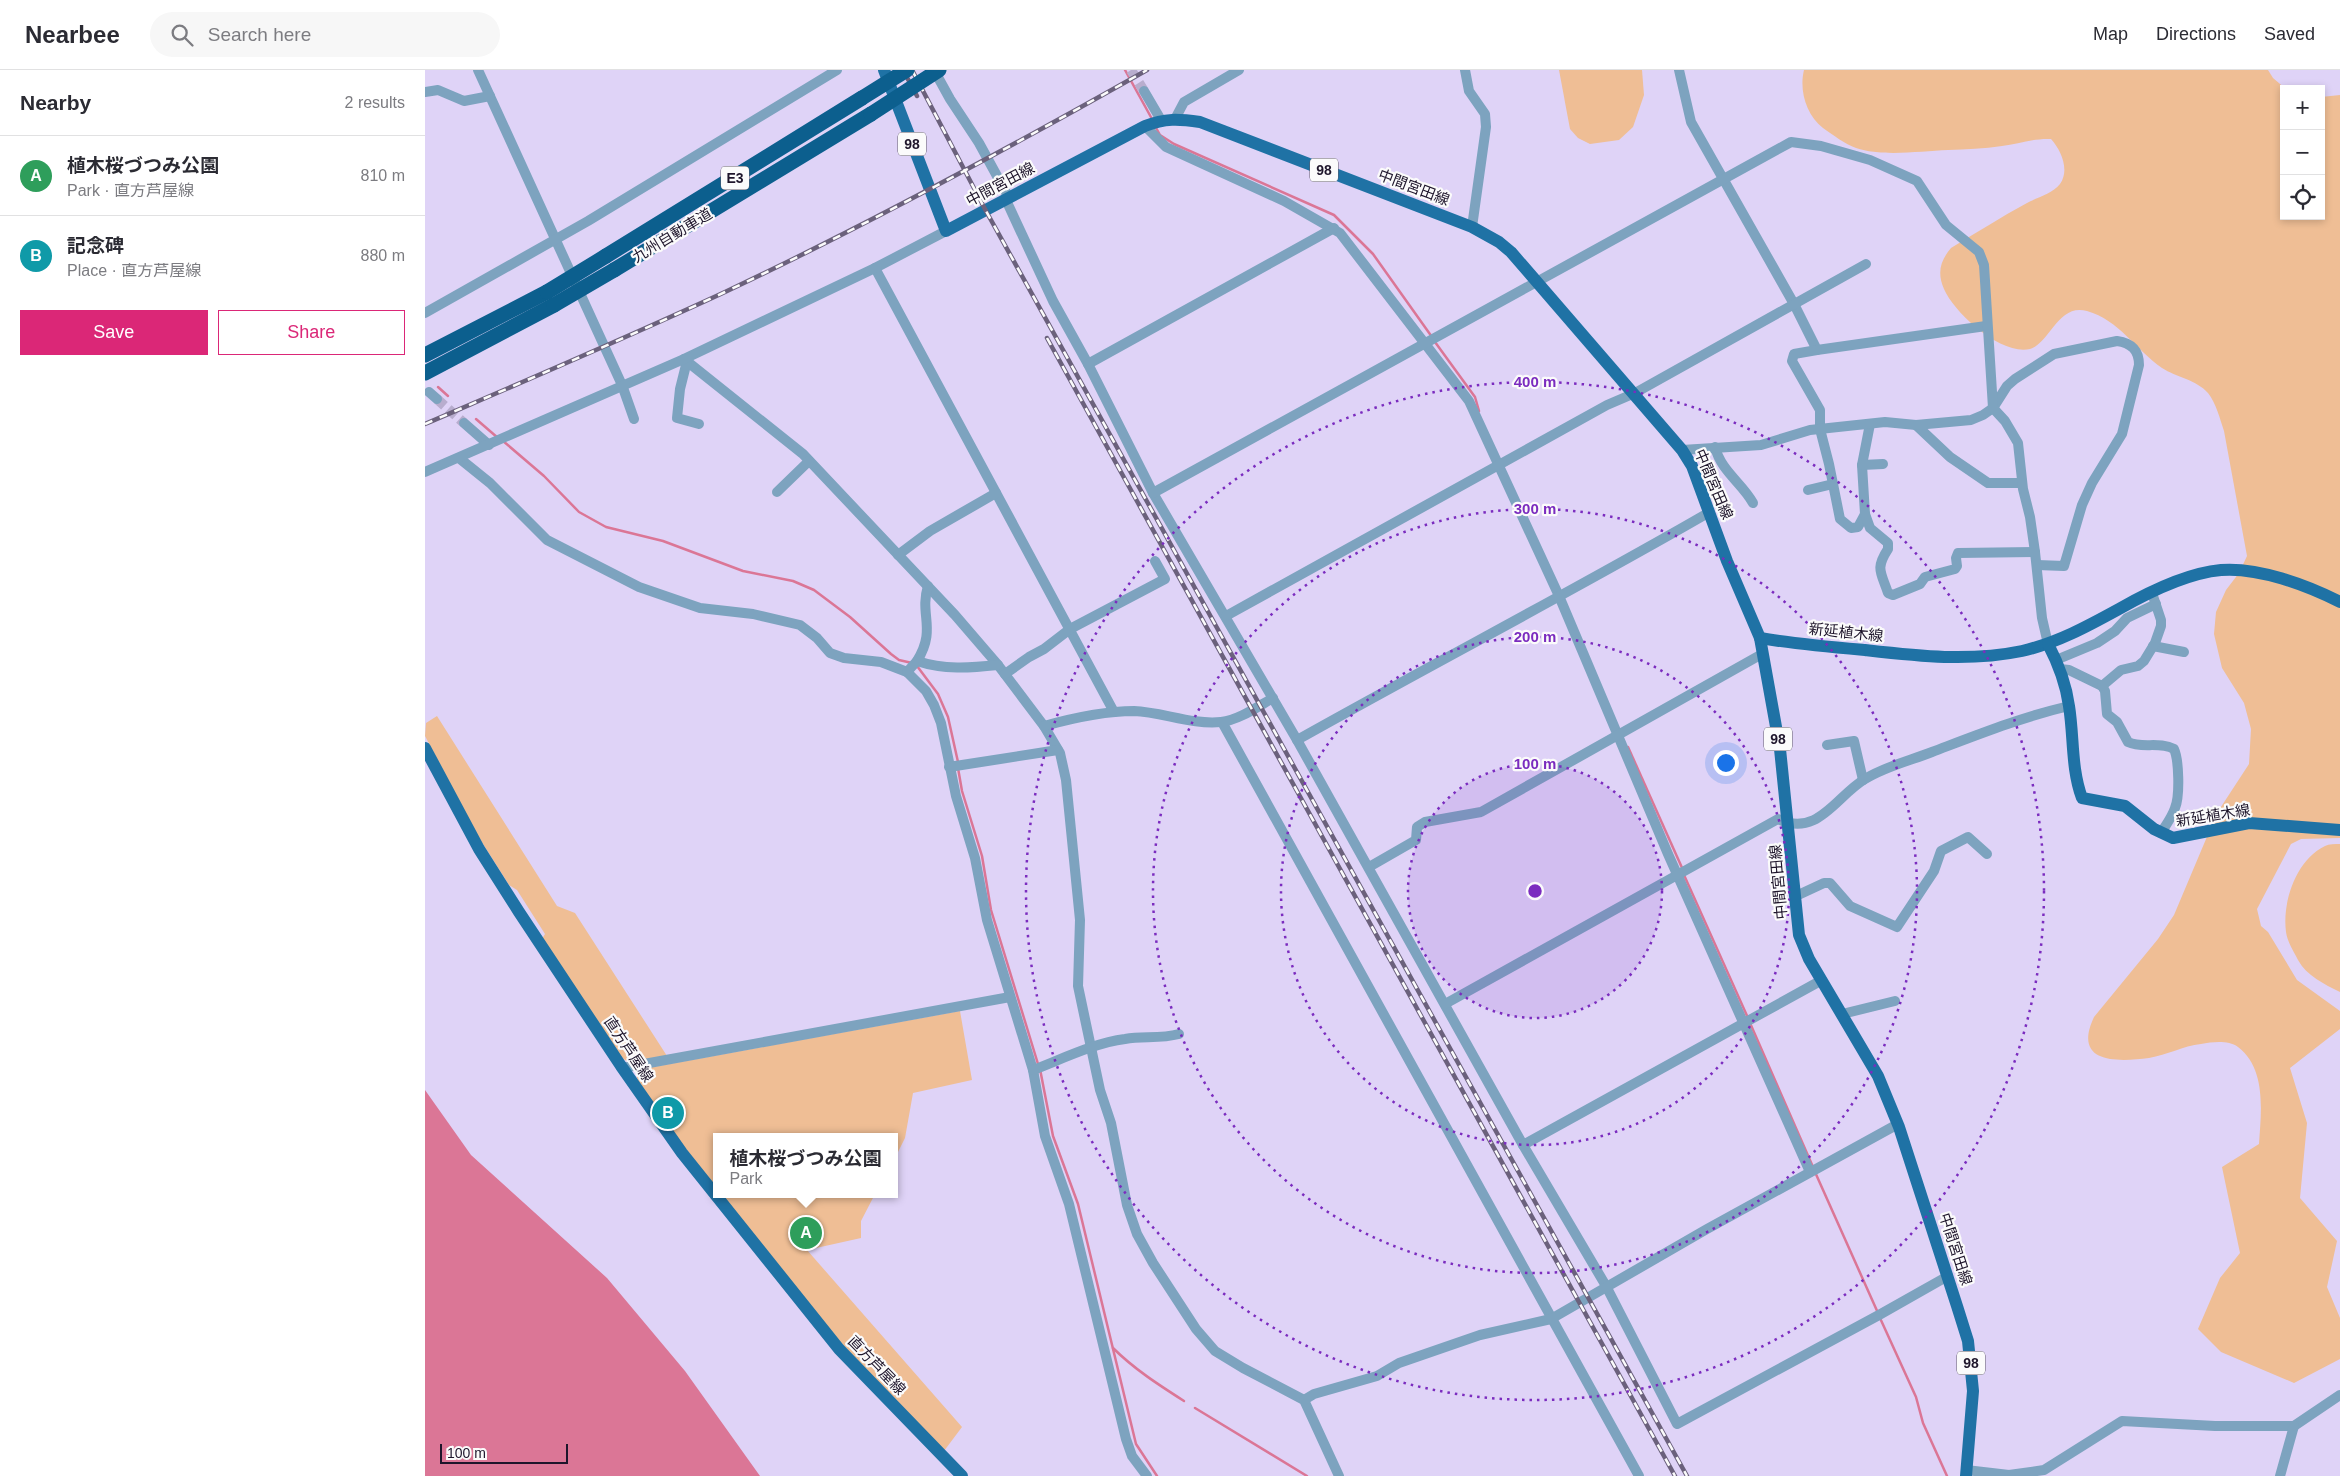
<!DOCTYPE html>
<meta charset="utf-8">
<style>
:root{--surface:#fff;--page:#f7f7f7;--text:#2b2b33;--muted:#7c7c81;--line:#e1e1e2;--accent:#db2777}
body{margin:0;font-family:Arial,"Noto Sans JP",sans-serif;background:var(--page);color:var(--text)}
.controls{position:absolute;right:15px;top:15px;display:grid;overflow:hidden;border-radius:0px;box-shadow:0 2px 8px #0003}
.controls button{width:45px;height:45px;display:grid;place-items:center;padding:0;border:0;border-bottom:1px solid var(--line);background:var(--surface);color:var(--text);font:25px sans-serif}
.scale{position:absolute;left:15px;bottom:12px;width:128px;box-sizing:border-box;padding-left:5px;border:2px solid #1e152b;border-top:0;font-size:14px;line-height:18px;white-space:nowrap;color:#1e152b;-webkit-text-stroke:4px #fbfbfb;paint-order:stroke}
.you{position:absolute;left:1300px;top:692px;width:18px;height:18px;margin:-12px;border:4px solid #fff;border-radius:50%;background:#1a73e8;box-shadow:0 0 0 8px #1a73e833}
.badge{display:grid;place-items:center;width:32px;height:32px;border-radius:50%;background:var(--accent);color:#fff;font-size:16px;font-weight:700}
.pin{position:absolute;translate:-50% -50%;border:2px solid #fff;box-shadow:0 1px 5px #0006}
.popup{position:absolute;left:288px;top:1063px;width:185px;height:65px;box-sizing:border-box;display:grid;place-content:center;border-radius:0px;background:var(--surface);filter:drop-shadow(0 1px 4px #0005);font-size:16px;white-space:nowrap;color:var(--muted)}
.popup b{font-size:19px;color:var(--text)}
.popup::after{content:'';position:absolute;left:50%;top:100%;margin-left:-10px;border:10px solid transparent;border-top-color:var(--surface)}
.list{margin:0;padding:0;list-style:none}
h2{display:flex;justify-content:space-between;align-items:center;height:65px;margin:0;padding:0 20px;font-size:21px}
h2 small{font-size:16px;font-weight:400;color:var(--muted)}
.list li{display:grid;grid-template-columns:32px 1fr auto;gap:15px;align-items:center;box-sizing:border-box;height:80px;padding:0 20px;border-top:1px solid var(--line)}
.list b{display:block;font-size:19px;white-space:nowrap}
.list p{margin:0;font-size:16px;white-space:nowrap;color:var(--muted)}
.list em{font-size:16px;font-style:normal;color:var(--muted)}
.actions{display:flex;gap:10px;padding:15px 20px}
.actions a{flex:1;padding:11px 0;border:1px solid var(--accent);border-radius:0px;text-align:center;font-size:18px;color:var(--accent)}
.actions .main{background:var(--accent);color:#fff}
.icon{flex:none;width:28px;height:28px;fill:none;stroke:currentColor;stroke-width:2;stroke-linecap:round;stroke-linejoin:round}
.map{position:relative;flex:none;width:1915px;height:1406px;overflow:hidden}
header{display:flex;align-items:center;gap:30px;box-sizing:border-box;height:70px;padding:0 25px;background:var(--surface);border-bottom:1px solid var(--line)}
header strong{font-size:24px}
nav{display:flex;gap:28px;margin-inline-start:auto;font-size:18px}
.search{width:350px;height:45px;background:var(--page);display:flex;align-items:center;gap:12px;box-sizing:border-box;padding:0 18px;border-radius:28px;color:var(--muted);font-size:19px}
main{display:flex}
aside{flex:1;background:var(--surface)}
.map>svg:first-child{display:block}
</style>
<header>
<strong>Nearbee</strong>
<div class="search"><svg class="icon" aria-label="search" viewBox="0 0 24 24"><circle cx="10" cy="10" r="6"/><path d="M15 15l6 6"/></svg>Search here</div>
<nav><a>Map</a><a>Directions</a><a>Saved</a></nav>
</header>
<main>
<aside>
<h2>Nearby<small>2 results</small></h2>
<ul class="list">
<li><span class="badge" style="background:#2e9e5b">A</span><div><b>植木桜づつみ公園</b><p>Park · 直方芦屋線</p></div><em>810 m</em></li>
<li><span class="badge" style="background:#0f9aa8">B</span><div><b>記念碑</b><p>Place · 直方芦屋線</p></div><em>880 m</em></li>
</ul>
<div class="actions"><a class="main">Save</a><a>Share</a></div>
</aside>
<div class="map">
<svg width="1915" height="1406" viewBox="0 0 1915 1406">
<rect width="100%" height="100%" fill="#dfd3f7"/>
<!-- green -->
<g fill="#efbe95">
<path d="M1134 0H1217L1219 25 1208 57 1194 70 1165 74 1153 68 1145 59Z"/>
<path d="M1379 0H1843L1848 8 1861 19H1859V146H1896V27L1915 25V768L1876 769 1866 774 1832 839 1836 856 1843 862 1872 910 1915 941V959L1865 998 1882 1053 1875 1128 1912 1171 1902 1217 1915 1248V1289L1869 1313 1796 1282 1773 1259 1795 1208 1815 1183 1797 1097 1834 1074C1836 1043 1842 999 1813 977 1803 970 1788 972 1776 974 1758 976 1742 985 1724 988 1692 992 1647 994 1669 947L1733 869 1749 845 1792 743 1824 694 1826 659 1819 633 1797 598 1789 564 1791 542 1801 520 1814 503 1822 486 1799 361C1795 349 1791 333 1783 323 1772 310 1751 307 1737 298 1711 280 1694 250 1662 241 1633 233 1625 273 1605 279 1577 286 1529 243 1519 219 1512 203 1515 191 1526 178 1551 163 1576 147 1602 133 1613 127 1627 124 1635 114 1645 100 1636 80 1626 69 1609 68 1593 74 1577 76 1559 79 1541 79 1523 80 1496 81 1457 87 1431 78 1420 74 1408 65 1398 58 1381 45 1374 20 1379 0Z"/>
<path d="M12 646 132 836 150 843 242 986 203 992 193 985 117 869 120 864 92 820 84 815 53 766 0 666 1 653Z"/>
<path d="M1915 774V922C1899 914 1882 906 1873 890 1869 882 1862 871 1861 862 1857 832 1871 790 1900 776 1904 774 1910 774 1915 774Z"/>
<path d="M535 941 547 1010 488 1023 480 1068 470 1088V1067H292V1121L213 1014 212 1007 217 999Z"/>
<path d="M295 1124H450L436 1151V1168L382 1180 537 1357 519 1381 422 1280Z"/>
</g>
<!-- water -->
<path fill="#db7696" d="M0 1020 46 1085 182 1208 260 1301 335 1406H0Z"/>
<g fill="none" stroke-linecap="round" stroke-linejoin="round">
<!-- stream -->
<g stroke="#db7696" stroke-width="2.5">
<path d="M700 0 727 49"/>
<path d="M730 56 735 65 749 74 909 145 948 184 1007 267"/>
<path d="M1010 272 1050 327 1054 341"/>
<path d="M13 317 23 326"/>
<path d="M51 349 73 368"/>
<path d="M78 371 119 406 154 442 181 457 238 471 318 501 368 511 389 520 425 547 466 584 474 590 487 593"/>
<path d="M492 596 513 624 523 647 533 692"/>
<path d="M1203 677 1258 800"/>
<path d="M533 698 537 721 557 786 566 840 613 994"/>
<path d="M1259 805 1323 948"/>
<path d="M1325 953 1388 1097"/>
<path d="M615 999 628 1066 653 1134 711 1374 732 1406"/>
<path d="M1390 1102 1453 1243"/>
<path d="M1455 1248 1491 1327 1498 1353 1522 1406"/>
<path d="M688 1278C709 1299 734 1315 759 1331"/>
<path d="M770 1338 882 1406"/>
</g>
<!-- minor-tunnel -->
<g stroke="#b8adce" stroke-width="10" stroke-dasharray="10 5" stroke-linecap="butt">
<path d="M706 0 719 21"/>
<path d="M12 329 39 353"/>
</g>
<!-- minor -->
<g stroke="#7da3bf" stroke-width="10">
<path d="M53 0 197 315 209 349"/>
<path d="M509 0 525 29 554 73 584 128"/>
<path d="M1040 0 1044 21 1060 44 1061 57 1047 157"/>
<path d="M1254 0 1266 52 1369 234 1392 280 1561 256"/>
<path d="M719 21 736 50"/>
<path d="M0 22 13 20 39 31 65 26"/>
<path d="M750 49 759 32 814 0"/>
<path d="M720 56 741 77 859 131 915 163 1044 331 1134 526 1243 784 1385 1102"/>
<path d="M581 130 628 231 663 294 728 423 872 670 1098 1075 1181 1216 1252 1354 1454 1245 1523 1206"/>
<path d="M450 198 689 642"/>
<path d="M0 243 163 151 412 0"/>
<path d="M1392 280 1369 284 1367 291 1395 340V359L1404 394 1415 449 1426 458 1433 457 1440 444"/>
<path d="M259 289 378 384 530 545 573 595 619 656 635 683 641 710 655 850 653 916 675 1020 686 1053 702 1135 712 1164 728 1193 771 1259 790 1281 818 1298 879 1330 914 1406"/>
<path d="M262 291 255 319 252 348 274 354"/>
<path d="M663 294 909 158"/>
<path d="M4 322 12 329"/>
<path d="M39 353 64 375"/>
<path d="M1445 354 1437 395 1440 444 1445 458 1463 473V479C1450 499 1456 502 1463 523L1468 525 1495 514 1500 507 1530 499 1532 496 1531 488 1533 483 1610 482"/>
<path d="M1491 355 1525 387 1563 413H1597"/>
<path d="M1290 377C1296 401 1317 413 1328 433"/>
<path d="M1257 380 1336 375 1385 360 1460 352 1491 355 1546 350 1558 345 1568 338 1582 316 1590 309 1629 284 1692 271C1706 273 1714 280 1714 295L1697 364 1667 413 1657 435 1639 496 1612 495"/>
<path d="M34 388 65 413 122 470 214 517 275 538 328 544 375 555 392 568 405 583 419 588 456 592 482 602 492 591C519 600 545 598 573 595"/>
<path d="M1437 395 1458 394"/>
<path d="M0 402 259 289 450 198 521 161"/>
<path d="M1383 420 1408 414"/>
<path d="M352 422 384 391"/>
<path d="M728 423 1366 72 1396 76 1445 90 1492 111 1521 155 1554 182 1559 195 1568 338 1580 351 1593 373 1598 419 1605 447 1610 482 1617 548 1623 574"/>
<path d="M473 485 505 461 571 423"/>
<path d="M801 546 1182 335 1210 323 1441 194"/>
<path d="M1728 576 1759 582"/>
<path d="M1631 590 1672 573 1690 561 1702 548 1731 534"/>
<path d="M492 591C512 559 494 545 503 516"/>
<path d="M1635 599 1644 600 1677 616 1680 621 1682 644 1692 652 1703 672C1717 679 1734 671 1749 679 1754 690 1755 726 1750 738 1747 747 1741 755 1736 763"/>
<path d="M482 602 501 621 509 635 516 653 531 726 550 788 562 850 608 1000 620 1066 644 1134 701 1369 707 1386 722 1406"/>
<path d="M580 604 604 587 619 579 645 559 740 509 730 491"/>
<path d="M1677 616 1696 600 1713 596 1719 591 1730 573 1736 556V550L1727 523"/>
<path d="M797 652 1214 1406"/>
<path d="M619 656C648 648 678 641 709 641 737 642 767 655 796 652 814 650 832 637 848 628"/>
<path d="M872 670C1009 593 1148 521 1283 443"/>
<path d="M1402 675 1429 671 1438 710"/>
<path d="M524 697 633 680"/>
<path d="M944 797 991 770 992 757 1000 752 1056 742 1337 584"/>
<path d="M1371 826 1399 813H1405L1425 836 1472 857 1509 801 1516 781 1543 767 1562 784"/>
<path d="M1020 934 1353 749C1393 768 1411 726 1440 709 1461 696 1484 691 1507 682 1552 665 1597 647 1644 636"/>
<path d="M1417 944 1470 931"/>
<path d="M197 998 585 927"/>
<path d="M608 1000C637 989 669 973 700 969 719 966 735 969 754 964"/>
<path d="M1098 1075 1397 910"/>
<path d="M879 1330 889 1324 952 1306 974 1293 1055 1265 1126 1249 1282 1159 1473 1054"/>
<path d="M1541 1400 1584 1405 1619 1400 1697 1351 1790 1356H1869L1915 1325"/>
<path d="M1855 1406 1869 1356"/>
</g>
<!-- major -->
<g stroke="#1f72a5" stroke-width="12">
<path d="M459 0 521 161 720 56C740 48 754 49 775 52L1047 157 1074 172 1086 182 1257 380 1267 396 1302 491 1335 568 1355 679 1374 865 1384 889 1453 1006 1474 1057 1532 1236 1543 1271 1548 1321 1541 1406"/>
<path d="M1335 568C1369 574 1405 577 1440 580 1493 586 1544 592 1597 581 1632 573 1663 556 1694 539 1722 523 1763 503 1796 500 1833 497 1882 515 1915 532"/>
<path d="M1623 574C1633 593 1641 614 1644 636 1649 667 1646 698 1657 728L1700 736 1729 759 1748 768 1824 753 1915 760"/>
<path d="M0 678 54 779 94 842 196 996 257 1083 414 1279 537 1406"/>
</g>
<!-- highway -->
<g stroke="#0c5f8e" stroke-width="15">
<path d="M181 186 437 28"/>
<path d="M189 200 446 44"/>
<path d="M0 285 122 222"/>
<path d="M0 303 129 235"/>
</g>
<defs>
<g id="rail">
<path d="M478 0 492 26"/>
<path d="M487 0 561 141 1262 1406"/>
<path d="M622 268 1250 1406"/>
<path d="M0 354C100 311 201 268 300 222 444 154 584 78 722 0"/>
</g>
</defs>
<!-- rail casing -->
<use href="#rail" stroke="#6b617c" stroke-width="4.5"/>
<!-- rail -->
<use href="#rail" stroke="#fbfbfb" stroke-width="2.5" stroke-dasharray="8" stroke-linecap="butt"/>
<!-- highway-bridge -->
<g stroke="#0c5f8e" stroke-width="15">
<path d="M437 28 482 0"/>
<path d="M446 44 514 0"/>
<path d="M122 222 181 186"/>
<path d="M129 235 189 200"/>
</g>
</g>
<!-- distance rings -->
<circle cx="1110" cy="821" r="127" fill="#7b2cbf" fill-opacity=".12"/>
<g fill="none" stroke="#7b2cbf" stroke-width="2.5" stroke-dasharray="2.5 5">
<circle cx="1110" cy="821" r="127"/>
<circle cx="1110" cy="821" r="254"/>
<circle cx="1110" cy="821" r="382"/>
<circle cx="1110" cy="821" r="509"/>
</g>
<g text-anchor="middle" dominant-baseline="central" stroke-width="4.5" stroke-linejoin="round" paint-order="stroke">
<!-- shield labels -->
<g fill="#fbfbfb" stroke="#605a69" stroke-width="1">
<rect x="473" y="62.5" width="28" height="23" rx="4"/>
<rect x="885" y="88.5" width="28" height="23" rx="4"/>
<rect x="296" y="96.5" width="28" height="23" rx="4"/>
<rect x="1339" y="657.5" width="28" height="23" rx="4"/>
<rect x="1532" y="1281.5" width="28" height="23" rx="4"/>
</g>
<g font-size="14" font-weight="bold" fill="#1e152b">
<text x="487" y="74">98</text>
<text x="899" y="100">98</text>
<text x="310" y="108">E3</text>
<text x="1353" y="669">98</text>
<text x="1546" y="1293">98</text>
</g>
<!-- street labels -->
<g font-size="15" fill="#1e152b" stroke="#fbfbfb">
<text transform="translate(575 114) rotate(-28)">中間宮田線</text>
<text transform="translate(989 117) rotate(21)">中間宮田線</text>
<text transform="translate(247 165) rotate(-31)">九州自動車道</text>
<text transform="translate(1289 414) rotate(67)">中間宮田線</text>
<text transform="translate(1421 562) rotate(6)">新延植木線</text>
<text transform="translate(1788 745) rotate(-9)">新延植木線</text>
<text transform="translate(1353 812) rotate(-95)">中間宮田線</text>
<text transform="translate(204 979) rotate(56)">直方芦屋線</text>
<text transform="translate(1531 1179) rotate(72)">中間宮田線</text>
<text transform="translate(452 1295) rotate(46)">直方芦屋線</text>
</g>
</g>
<circle cx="1110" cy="821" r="8" fill="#7b2cbf" stroke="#fbfbfb" stroke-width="2.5"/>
<g font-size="15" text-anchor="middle" font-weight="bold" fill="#7b2cbf" stroke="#fbfbfb" stroke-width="4.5" stroke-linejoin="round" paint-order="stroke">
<text x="1110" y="317">400 m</text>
<text x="1110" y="444">300 m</text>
<text x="1110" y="572">200 m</text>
<text x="1110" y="699">100 m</text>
</g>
</svg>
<div class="controls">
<button>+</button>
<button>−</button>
<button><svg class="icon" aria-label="locate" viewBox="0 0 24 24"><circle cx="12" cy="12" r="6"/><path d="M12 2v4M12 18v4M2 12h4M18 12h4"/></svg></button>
</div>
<div class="scale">100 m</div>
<div class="you"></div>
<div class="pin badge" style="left:381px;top:1163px;background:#2e9e5b">A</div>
<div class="popup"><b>植木桜づつみ公園</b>Park</div>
<div class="pin badge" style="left:243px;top:1043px;background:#0f9aa8">B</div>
</div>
</main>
